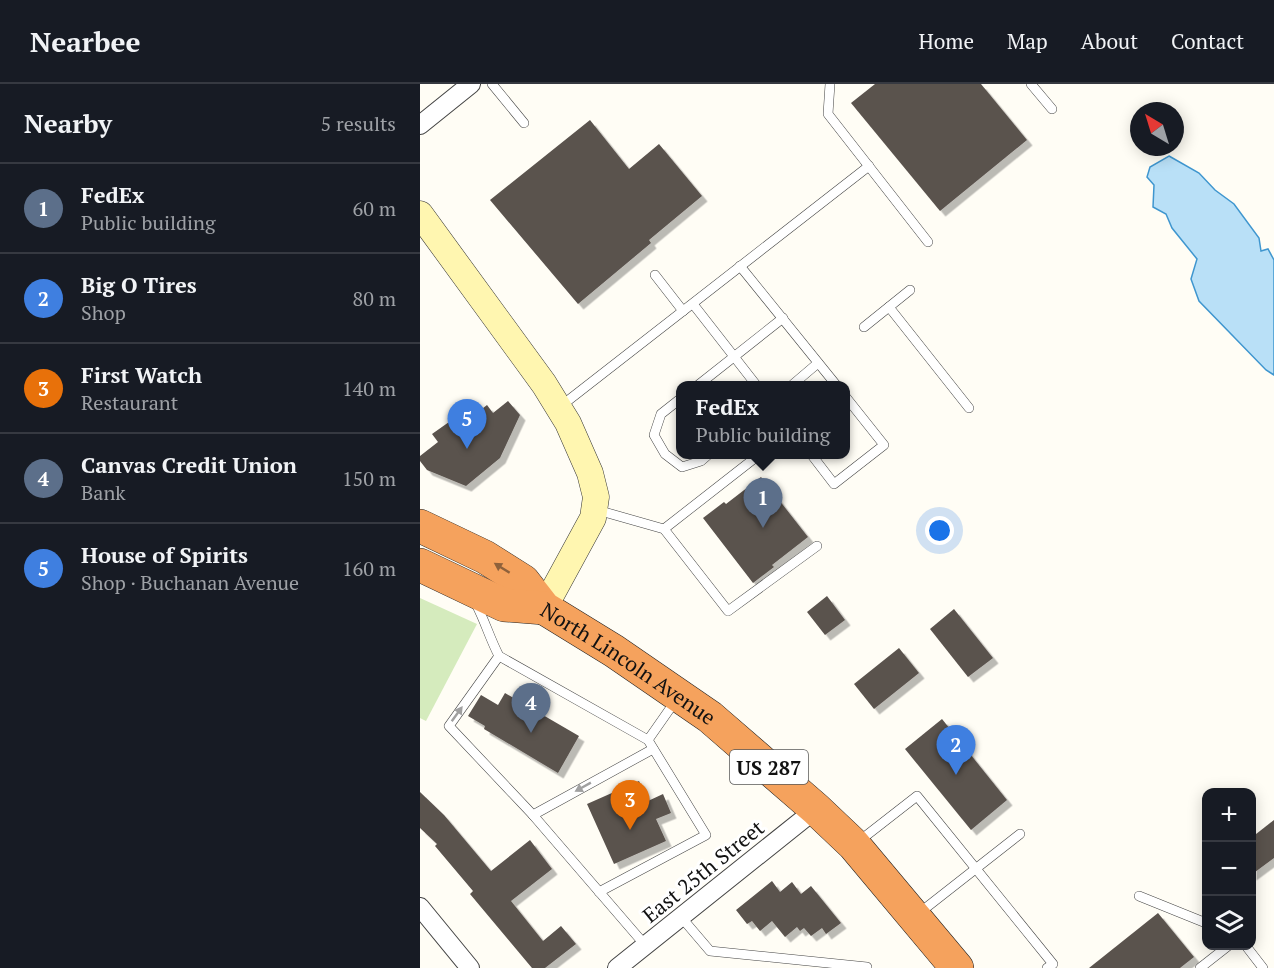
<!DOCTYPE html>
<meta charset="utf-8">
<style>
:root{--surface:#171b24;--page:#20242c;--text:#f1f3f6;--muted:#9ea1a6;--line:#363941;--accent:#d93025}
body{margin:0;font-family:"PT Serif",serif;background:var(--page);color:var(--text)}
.controls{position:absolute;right:18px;bottom:18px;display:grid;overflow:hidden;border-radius:12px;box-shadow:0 3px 15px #0003}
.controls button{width:54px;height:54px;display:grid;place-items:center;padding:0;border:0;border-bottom:2px solid var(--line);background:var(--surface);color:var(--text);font:30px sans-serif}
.compass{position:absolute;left:710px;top:18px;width:54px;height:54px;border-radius:50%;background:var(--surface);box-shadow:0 3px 15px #0003;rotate:322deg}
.you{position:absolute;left:520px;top:447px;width:21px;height:21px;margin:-15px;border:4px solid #fff;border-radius:50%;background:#1a73e8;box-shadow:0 0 0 9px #1a73e833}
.badge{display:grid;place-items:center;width:39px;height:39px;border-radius:50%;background:var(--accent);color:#fff;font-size:20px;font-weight:700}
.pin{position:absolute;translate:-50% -50px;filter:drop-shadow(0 2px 3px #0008)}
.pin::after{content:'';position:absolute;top:32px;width:21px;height:18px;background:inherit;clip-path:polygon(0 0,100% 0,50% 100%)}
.popup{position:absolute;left:256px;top:297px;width:174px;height:78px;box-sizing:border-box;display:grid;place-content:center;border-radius:12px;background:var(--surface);filter:drop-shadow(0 2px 4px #0005);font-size:20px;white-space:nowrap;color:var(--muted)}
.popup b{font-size:22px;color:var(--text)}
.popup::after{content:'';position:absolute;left:50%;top:100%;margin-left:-12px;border:12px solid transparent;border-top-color:var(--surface)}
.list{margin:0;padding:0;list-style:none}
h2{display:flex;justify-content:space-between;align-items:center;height:78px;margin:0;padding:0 24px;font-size:26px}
h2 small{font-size:20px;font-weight:400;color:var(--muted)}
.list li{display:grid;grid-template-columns:39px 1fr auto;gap:18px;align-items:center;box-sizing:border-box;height:90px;padding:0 24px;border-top:2px solid var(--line)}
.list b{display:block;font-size:22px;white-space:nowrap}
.list p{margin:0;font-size:20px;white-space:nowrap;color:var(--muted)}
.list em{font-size:20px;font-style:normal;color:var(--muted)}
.icon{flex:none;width:33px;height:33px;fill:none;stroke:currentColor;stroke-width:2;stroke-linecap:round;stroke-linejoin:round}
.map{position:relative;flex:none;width:854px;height:884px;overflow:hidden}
header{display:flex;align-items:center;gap:36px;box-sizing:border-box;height:84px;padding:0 30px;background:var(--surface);border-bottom:2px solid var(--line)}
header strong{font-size:28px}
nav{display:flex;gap:33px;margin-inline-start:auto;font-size:21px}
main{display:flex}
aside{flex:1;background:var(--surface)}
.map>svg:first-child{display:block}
</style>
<header>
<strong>Nearbee</strong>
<nav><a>Home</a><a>Map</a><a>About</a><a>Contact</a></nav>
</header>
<main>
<aside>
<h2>Nearby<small>5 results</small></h2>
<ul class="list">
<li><span class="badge" style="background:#5c6f8a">1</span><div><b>FedEx</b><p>Public building</p></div><em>60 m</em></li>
<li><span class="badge" style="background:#3f7fe0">2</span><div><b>Big O Tires</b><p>Shop</p></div><em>80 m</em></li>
<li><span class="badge" style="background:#e8710a">3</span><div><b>First Watch</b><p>Restaurant</p></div><em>140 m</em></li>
<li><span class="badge" style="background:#5c6f8a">4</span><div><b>Canvas Credit Union</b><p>Bank</p></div><em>150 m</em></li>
<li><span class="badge" style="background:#3f7fe0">5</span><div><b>House of Spirits</b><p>Shop · Buchanan Avenue</p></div><em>160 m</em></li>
</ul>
</aside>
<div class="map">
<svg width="854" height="884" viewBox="0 0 854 884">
<defs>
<filter id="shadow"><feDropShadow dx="5.5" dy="5.5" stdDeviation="0" flood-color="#0004"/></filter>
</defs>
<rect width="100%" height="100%" fill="#fffdf5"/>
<!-- green -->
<path fill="#d5ebbd" d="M0 514 57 540 6 637 0 634Z"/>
<!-- water -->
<path fill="#b9e0f7" stroke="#3f96cf" stroke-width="1.5" d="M749 72 779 89 795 106 814 120 839 154 841 167 848 165 854 176V291L846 286 779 217 771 195 777 175 752 144 746 130 733 123 734 101 727 93 730 83Z"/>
<!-- building -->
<g fill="#5a524d" filter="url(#shadow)">
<path d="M455 0H561L607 56 520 127 431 19Z"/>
<path d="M170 36 209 85 239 60 282 112 229 156 231 159 158 220 70 116Z"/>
<path d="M88 317 100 331 80 374 46 402 7 386 0 377V372L18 358 12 350 29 338 35 346 67 321 73 329Z"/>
<path d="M341 393 388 453 352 481 354 483 333 499 283 434 304 418 306 420Z"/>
<path d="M407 512 425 536 405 551 387 528Z"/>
<path d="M534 525 573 574 548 593 510 545Z"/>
<path d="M479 564 499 589 454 625 434 600Z"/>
<path d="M85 609 159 652 138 689 64 645 65 642 48 632 61 611 78 621Z"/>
<path d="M522 635 587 716 551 746 485 665Z"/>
<path d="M219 697 228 717 243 710 251 729 236 735 246 757 194 780 167 720Z"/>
<path d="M0 708 24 731 71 787 110 756 132 785 91 817 123 857 141 842 156 860 125 884H112L50 810 53 807 15 762 17 760 0 744Z"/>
<path d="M854 736V774L831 791V754Z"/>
<path d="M352 797 360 808 372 798 381 810 391 802 421 839 406 850 402 844 391 852 384 844 380 847 377 843 365 853 352 837 340 847 332 837 327 840 316 826Z"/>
<path d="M738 829 774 873 760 884H669Z"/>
</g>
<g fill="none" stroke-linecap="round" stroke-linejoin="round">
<defs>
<g id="lane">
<path d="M72 0 104 39"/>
<path d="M410 0 408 30 508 158"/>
<path d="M611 0 632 25"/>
<path d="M320 182 417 302"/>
<path d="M235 191 263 227"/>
<path d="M273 220 337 302"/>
<path d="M469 223 549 324"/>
<path d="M444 243 490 206"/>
<path d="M277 302 363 234"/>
<path d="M371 302 398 279"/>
<path d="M260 315 241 330 234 351 245 370 262 383 281 377 289 370"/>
<path d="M141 322 449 82"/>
<path d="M391 370 414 400 464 361 425 312"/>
<path d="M177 426 244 445 308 527 397 462"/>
<path d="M244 445 340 370"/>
<path d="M56 520C65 537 70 555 79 572L228 656 286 751 179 808"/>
<path d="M79 572 29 642 113 731 233 665"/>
<path d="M228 656 256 616"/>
<path d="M113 731 225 861"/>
<path d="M438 758 497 712 633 880 627 884"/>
<path d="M719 812 786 839"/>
<path d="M498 830 600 750"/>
<path d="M261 833 290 867 447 883"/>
<path d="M826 862 843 884"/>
<path d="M780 884 808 862"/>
</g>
<g id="street">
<path d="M0 41 51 0"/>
<path d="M0 823 50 884"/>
<path d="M197 884 396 725"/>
</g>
<path id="secondary" d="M0 130 124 300 148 339 170 389 176 413 173 434 124 524"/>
<g id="highway">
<path id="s1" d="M0 442 65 473 103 497 124 524 194 567 290 633 396 725 434 761 537 884"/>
<path d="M0 481 84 521 124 524"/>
</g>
</defs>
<!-- lane casing -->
<use href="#lane" stroke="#444" stroke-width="10"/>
<!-- street casing -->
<use href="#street" stroke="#444" stroke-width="20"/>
<!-- secondary casing -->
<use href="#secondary" stroke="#333" stroke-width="27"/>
<!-- highway casing -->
<use href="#highway" stroke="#222" stroke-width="34"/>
<!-- lane -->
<use href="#lane" stroke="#fff" stroke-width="9"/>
<!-- street -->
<use href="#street" stroke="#fff" stroke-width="18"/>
<!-- secondary -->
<use href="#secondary" stroke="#fff6b0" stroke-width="26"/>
<!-- highway -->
<use href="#highway" stroke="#f5a25d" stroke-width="33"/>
</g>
<!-- one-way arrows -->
<defs><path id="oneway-solid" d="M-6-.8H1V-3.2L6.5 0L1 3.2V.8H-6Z" transform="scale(1.5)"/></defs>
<use fill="#8e613b" href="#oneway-solid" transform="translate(82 484) rotate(-148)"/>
<g fill="#a0a0a0">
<use href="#oneway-solid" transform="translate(37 630) rotate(-54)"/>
<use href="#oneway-solid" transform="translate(163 703) rotate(151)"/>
</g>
<g text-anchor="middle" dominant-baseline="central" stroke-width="6" stroke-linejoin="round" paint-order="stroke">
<!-- shield labels -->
<rect fill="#fff" stroke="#585858" stroke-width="1.5" x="310" y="666" width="78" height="34" rx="4.5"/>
<g font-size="20" font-weight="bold" fill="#111">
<text x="349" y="683">US 287</text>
</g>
<!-- street labels -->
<g font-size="21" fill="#111" stroke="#fff">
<text stroke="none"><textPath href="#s1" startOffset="252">North Lincoln Avenue</textPath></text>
<text transform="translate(283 787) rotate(-39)">East 25th Street</text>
</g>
</g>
</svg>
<div class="controls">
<button>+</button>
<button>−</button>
<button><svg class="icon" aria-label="layers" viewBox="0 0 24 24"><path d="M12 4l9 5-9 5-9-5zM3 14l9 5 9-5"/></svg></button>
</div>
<svg class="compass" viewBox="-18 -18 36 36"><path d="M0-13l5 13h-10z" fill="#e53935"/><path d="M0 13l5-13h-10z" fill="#9ea1a6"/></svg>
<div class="you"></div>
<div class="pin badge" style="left:343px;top:444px;background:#5c6f8a">1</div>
<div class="popup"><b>FedEx</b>Public building</div>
<div class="pin badge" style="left:536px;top:691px;background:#3f7fe0">2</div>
<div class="pin badge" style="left:210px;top:746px;background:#e8710a">3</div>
<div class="pin badge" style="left:111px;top:649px;background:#5c6f8a">4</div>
<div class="pin badge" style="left:47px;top:365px;background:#3f7fe0">5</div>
</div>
</main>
